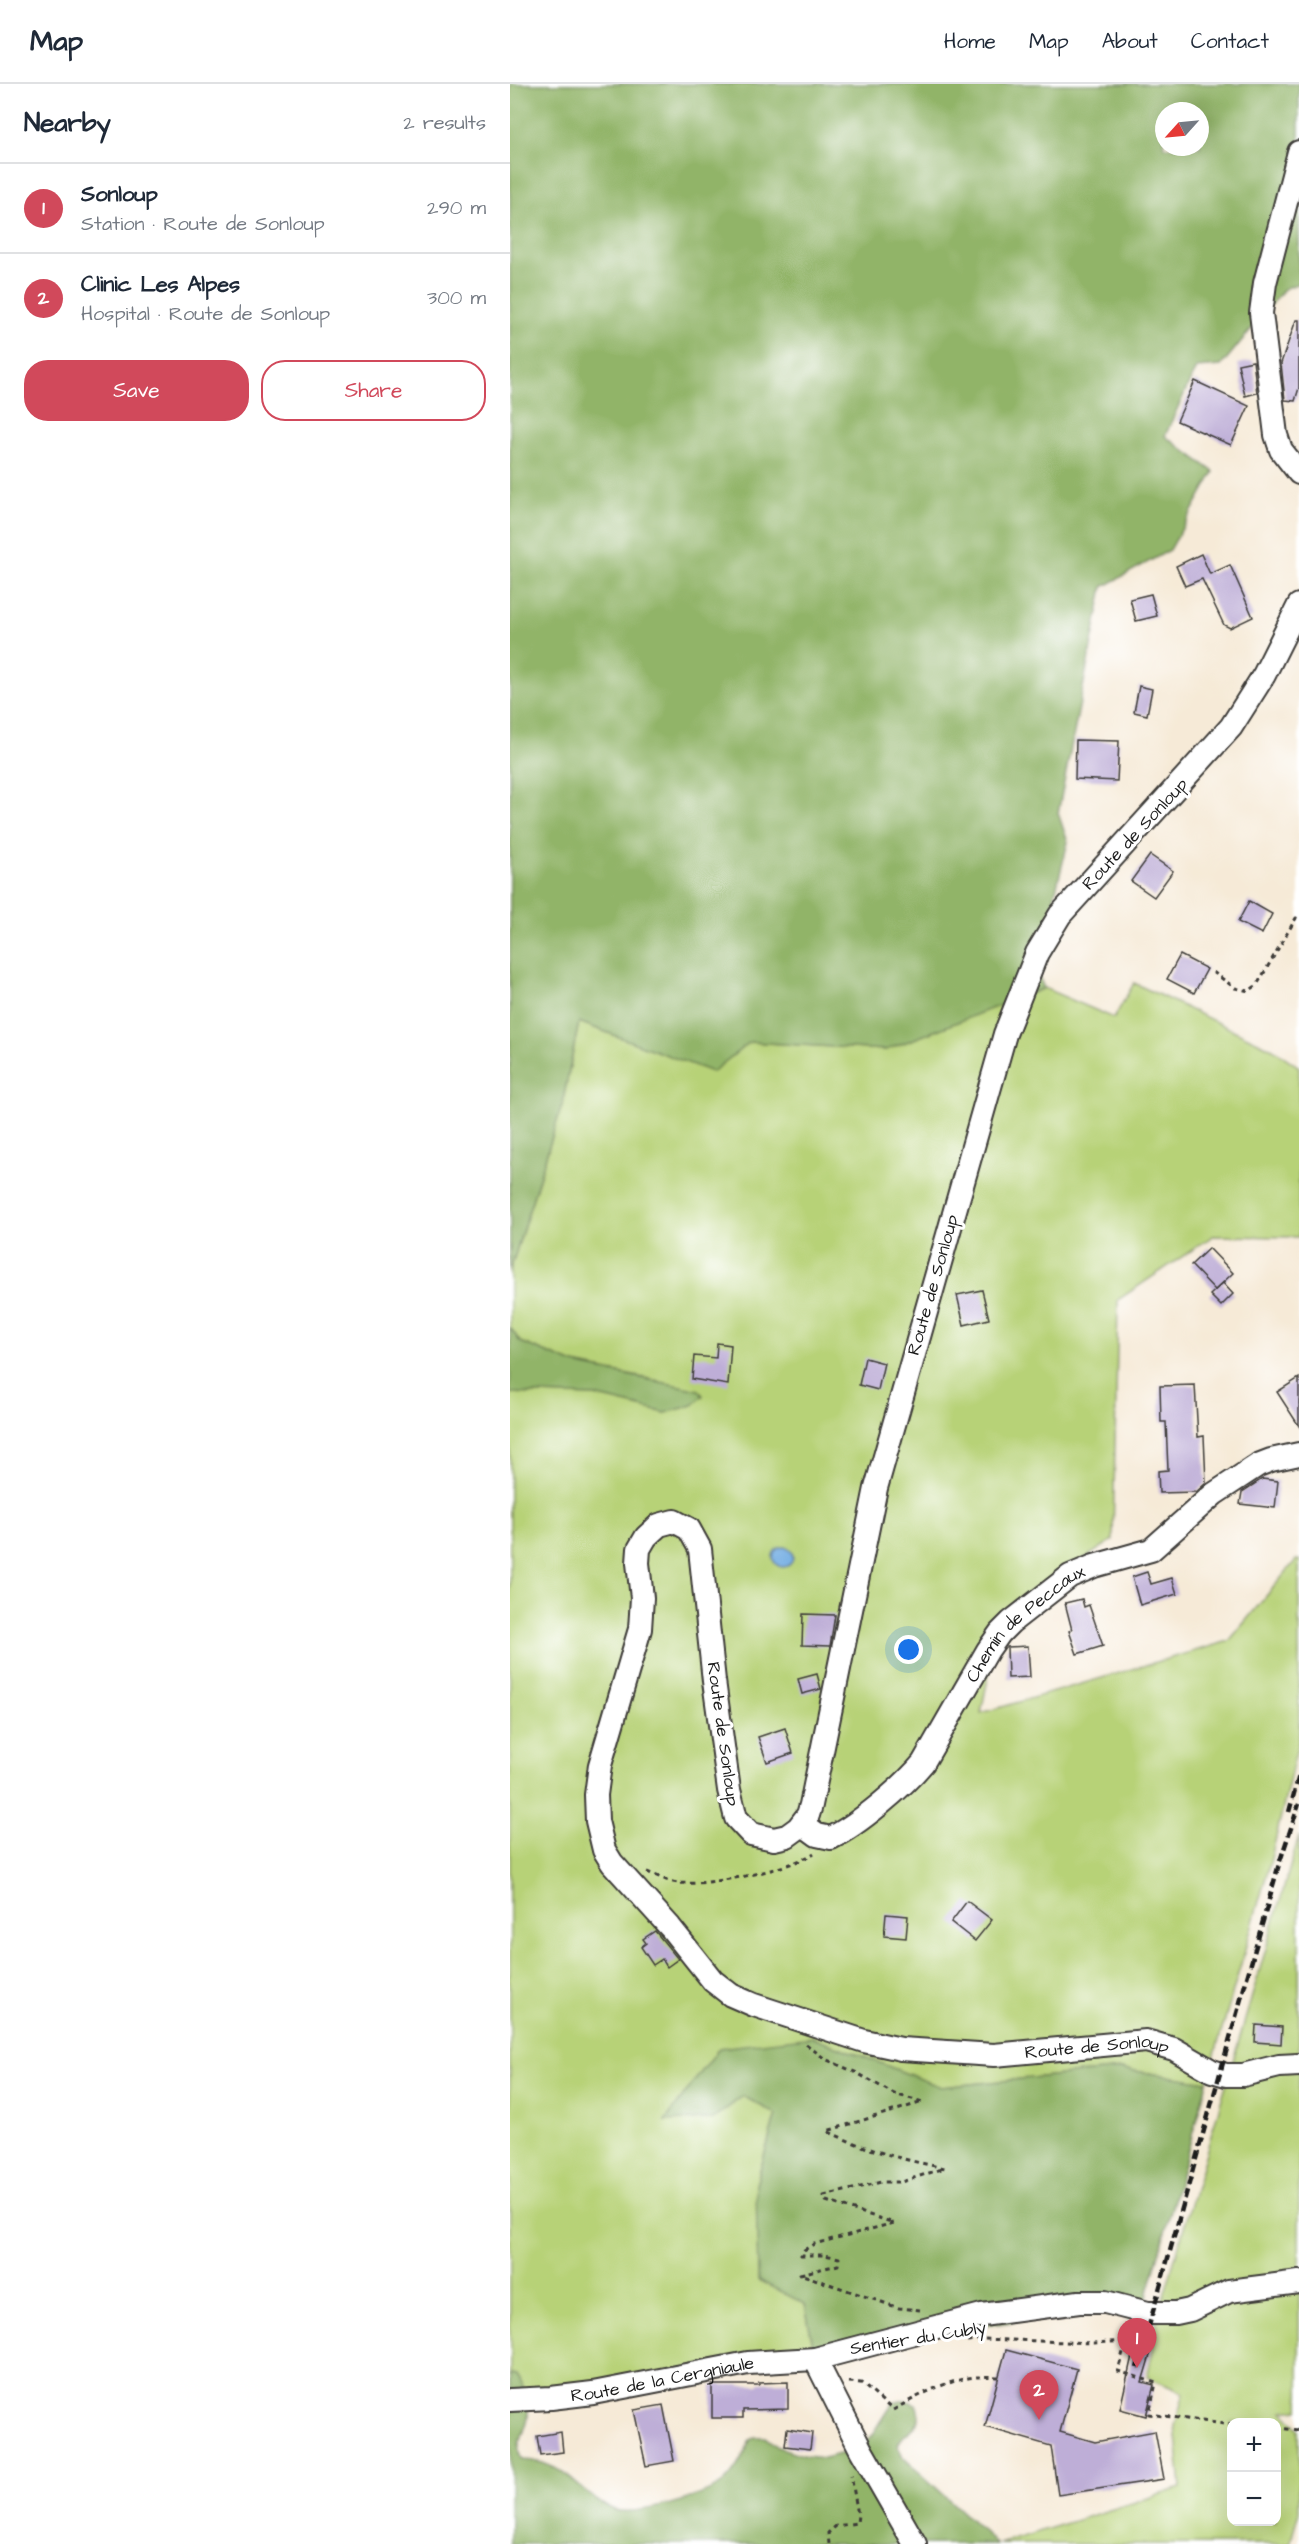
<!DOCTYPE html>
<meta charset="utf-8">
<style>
:root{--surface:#fff;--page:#f2f2f3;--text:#1f2937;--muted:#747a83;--line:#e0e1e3;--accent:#d1495b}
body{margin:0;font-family:"Architects Daughter",sans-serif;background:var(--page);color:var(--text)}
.controls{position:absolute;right:18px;bottom:18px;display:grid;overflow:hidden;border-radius:12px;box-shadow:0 6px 24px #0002}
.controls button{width:54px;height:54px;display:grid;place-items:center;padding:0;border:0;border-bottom:2px solid var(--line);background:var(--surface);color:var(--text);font:30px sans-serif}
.compass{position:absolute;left:645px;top:18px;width:54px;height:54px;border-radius:50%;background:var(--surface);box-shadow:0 6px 24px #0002;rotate:243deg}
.you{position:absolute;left:399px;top:1566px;width:21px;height:21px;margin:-15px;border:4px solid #fff;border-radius:50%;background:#1a73e8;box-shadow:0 0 0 9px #1a73e833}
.badge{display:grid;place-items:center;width:39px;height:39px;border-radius:50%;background:var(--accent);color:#fff;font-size:20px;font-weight:700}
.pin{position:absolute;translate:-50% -50px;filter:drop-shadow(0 2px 3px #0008)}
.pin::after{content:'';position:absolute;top:32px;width:21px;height:18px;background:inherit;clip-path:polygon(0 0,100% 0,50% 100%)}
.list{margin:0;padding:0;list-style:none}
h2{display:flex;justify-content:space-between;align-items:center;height:78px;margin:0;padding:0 24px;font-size:26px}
h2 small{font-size:20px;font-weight:400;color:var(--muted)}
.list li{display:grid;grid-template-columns:39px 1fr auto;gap:18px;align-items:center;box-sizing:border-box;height:90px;padding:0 24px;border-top:2px solid var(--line)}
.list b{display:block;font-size:22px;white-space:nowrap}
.list p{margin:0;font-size:20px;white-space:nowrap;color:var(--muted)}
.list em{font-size:20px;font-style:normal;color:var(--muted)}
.actions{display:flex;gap:12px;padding:18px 24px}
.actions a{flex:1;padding:14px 0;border:2px solid var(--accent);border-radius:24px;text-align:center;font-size:21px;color:var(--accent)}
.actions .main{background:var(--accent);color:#fff}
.map{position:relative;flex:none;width:789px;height:2460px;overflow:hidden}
header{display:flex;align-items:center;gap:36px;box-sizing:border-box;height:84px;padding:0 30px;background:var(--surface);border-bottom:2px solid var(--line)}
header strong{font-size:28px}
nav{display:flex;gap:33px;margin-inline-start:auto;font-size:21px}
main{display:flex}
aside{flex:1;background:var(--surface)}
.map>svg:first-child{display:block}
</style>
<header>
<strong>Map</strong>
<nav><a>Home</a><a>Map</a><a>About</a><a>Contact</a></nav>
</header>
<main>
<aside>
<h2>Nearby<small>2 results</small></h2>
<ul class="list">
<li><span class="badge">1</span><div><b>Sonloup</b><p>Station · Route de Sonloup</p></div><em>290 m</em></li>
<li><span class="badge">2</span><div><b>Clinic Les Alpes</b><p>Hospital · Route de Sonloup</p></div><em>300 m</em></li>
</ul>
<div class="actions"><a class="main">Save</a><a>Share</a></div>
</aside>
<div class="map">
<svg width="789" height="2460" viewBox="0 0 789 2460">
<rect width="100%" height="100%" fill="#fff"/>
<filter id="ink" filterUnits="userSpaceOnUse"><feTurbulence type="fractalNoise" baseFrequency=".0167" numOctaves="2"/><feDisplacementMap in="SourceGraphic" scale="12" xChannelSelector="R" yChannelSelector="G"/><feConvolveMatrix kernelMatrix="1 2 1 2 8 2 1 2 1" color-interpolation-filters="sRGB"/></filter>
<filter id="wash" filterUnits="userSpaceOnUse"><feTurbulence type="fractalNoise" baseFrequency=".008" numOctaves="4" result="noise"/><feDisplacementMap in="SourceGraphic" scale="24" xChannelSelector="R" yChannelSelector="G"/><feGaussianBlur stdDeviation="1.35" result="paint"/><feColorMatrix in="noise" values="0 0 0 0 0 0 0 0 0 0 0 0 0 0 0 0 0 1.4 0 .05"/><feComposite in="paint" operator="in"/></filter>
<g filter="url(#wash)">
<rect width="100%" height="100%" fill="#f6ead7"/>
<!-- green -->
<g fill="#b7d277" stroke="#6a774a" stroke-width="1.5" fill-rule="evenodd">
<path d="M624 899 763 965 789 983V1153L703 1152 608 1216 603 1456 491 1529 471 1629 719 1557 786 1476H789V1655L760 1779 697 1998 612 1985 431 2003 303 1953 203 2035 233 2012 266 2030 246 2101 295 2220 304 2266 14 2311 0 2291V1309L85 1312 156 1329 149 1297 64 1280 10 1258 0 1243V1187L52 1021 69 938 202 988 240 958 376 966 534 904 604 934Z"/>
<path d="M789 1752V2325L773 2327 789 2345V2428L780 2460H489L671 2404 665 2341 674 2309 637 2293 643 2266V2249ZM722 2338H766V2438H722Z"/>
</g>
<!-- forest -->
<g fill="#91b468" stroke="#566842" stroke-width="1.5" fill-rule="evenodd">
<path d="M0 0H789V199L774 205 711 282 686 284 655 352 704 388 660 466 593 503 548 729 558 758 526 886 534 904 376 966 240 958 202 988 69 938 52 1021 0 1187ZM654 27H690V63H654Z"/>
<path d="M0 1243 10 1258 64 1280 189 1306 193 1312 183 1321 156 1329 85 1312 0 1309Z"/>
<path d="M303 1953 431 2003 612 1985 697 1998 635 2219 304 2266 295 2220 248 2196 246 2101 266 2030 233 2012 203 2035 155 2037 209 1964Z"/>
<path d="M1 2290 7 2291C14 2301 19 2321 18 2333 16 2348 4 2362 13 2376 57 2378 64 2405 99 2424 119 2435 195 2413 213 2399 225 2389 235 2370 240 2356L245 2353H255L268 2363 296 2372 314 2374 342 2367 362 2352 383 2319 395 2316 406 2320C417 2349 395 2341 388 2361L393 2373 487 2460H0Z"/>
</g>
<!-- water -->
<circle fill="#73ade3" stroke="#486480" stroke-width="1.5" cx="273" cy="1473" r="10"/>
<g id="blocks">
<!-- building -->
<g fill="#beaed7">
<path d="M786 236H789V304L785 317 775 316 771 279Z"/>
<path d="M743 277 747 309 735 312 728 280Z"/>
<path d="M685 297 739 322 721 361 667 337Z"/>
<path d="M691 470 700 490 720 481 743 533 720 544 714 541 692 495 675 502 666 482Z"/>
<path d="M641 510 647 532 626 537 620 515Z"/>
<path d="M629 602 642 605 637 631 624 628Z"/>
<path d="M566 656 609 657 607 697 565 695Z"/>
<path d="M640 771 663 787 644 813 621 797Z"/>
<path d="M739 817 762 830 752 850 728 838Z"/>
<path d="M670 871 697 885 684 909 657 895Z"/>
<path d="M699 1164 723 1189 705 1206 681 1181Z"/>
<path d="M713 1199 723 1210 711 1222 700 1211Z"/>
<path d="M472 1206 479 1235 454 1241 447 1211Z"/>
<path d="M207 1259 221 1261 218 1301 182 1295 184 1272 206 1274Z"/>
<path d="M355 1274 374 1279 368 1306 349 1301Z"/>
<path d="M789 1294V1342L767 1308Z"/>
<path d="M685 1301 688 1353 694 1352 696 1399 686 1408 649 1409 648 1387 658 1386 656 1338H651L650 1302Z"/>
<path d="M752 1395 768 1397 765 1424 730 1420 732 1408Z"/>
<path d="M637 1488 641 1500 662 1494 667 1510 630 1521 622 1493Z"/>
<path d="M572 1515 574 1523 579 1521 593 1562 567 1570 559 1547 562 1546 555 1519Z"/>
<path d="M293 1530 325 1531 320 1562 292 1561Z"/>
<path d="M518 1562 520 1593 498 1594 497 1563Z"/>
<path d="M307 1590 311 1605 292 1610 288 1595Z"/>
<path d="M275 1644 283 1669 257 1678 248 1653Z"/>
<path d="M457 1817 482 1836 465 1857 441 1838Z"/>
<path d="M376 1830 398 1832 396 1854 374 1852Z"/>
<path d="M145 1847 168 1875 157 1883 152 1875 143 1881 131 1863 136 1859 133 1855Z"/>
<path d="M746 1941 772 1943 771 1960 745 1958Z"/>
<path d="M624 2263 641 2268 632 2298 644 2301 636 2332 610 2325Z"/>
<path d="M496 2266 567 2285 550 2348 585 2358 645 2347 654 2395 548 2411 541 2362 475 2343Z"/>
<path d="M278 2298V2325L233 2326V2334H202V2301H249V2299Z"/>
<path d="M153 2321 164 2377 136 2382 124 2326Z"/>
<path d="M277 2345 302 2349 300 2365 275 2362Z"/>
<path d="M51 2348 53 2368 30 2371 27 2352Z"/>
</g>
</g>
</g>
<g filter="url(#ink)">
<use href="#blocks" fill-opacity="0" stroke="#3d3b38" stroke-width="1.5"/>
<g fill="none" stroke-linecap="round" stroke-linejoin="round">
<defs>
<g id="minor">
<path d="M789 68 755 199 751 229 766 351 771 366 789 389"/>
<path id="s1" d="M789 521 754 591 721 643 550 831 527 869 495 950 366 1404 301 1721 298 1731 288 1744 277 1752 264 1755 241 1750 226 1734 219 1706 204 1597 190 1465 179 1445 164 1437 149 1441 136 1453 129 1465 128 1479 132 1514 130 1545 90 1681 86 1711 87 1737 94 1766 102 1779 160 1843 203 1897 221 1911 244 1921 354 1957 391 1965 484 1971 636 1957 664 1965 702 1987 716 1991H733L769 1982 789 1981"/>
<path id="s2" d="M292 1740 307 1751 321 1754C349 1740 393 1703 413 1679L478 1566 490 1549 501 1538 560 1492 584 1482 641 1466 704 1410 748 1381 761 1376 789 1370"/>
<path d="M305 2275 351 2366 405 2460"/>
<path id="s3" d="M0 2316 41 2314 83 2309 238 2279 305 2275 472 2231 569 2218H595L638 2229H666L680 2226 719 2207 789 2198"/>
</g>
</defs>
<!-- minor casing -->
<use href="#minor" stroke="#3d3b38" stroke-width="26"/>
<!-- path -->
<g stroke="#3d3b38" stroke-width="3" stroke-dasharray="4.5 4.5" stroke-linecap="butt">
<path d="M703 888 725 904 739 907 747 901 786 834 789 835"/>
<path d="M137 1788C146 1791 158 1798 168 1799 198 1802 279 1786 304 1769"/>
<path d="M296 1960 315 1975 347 1989 384 2010 413 2018 317 2047C356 2066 393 2076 435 2084L391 2098H371L314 2112 316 2117 384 2139 304 2160 294 2166 291 2171H315L329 2174 328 2181 290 2190 389 2224 410 2226"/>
<path d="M457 2257 473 2255 584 2259 616 2257 608 2287 646 2299 639 2330 722 2341"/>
<path d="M339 2298 351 2299 383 2326C417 2307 449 2289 488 2293"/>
<path d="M766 2344 789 2346"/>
<path d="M319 2460 318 2449 326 2442 347 2439 348 2431 341 2391"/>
</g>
<!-- minor -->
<use href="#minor" stroke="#fff" stroke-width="22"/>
<!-- rail -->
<g stroke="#1c1c1c" stroke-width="4.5" stroke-dasharray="9 4.5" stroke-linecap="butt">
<path d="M779 1728 789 1691"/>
<path d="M627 2284 769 1780 789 1720"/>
</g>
</g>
</g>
<g text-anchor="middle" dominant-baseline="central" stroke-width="6" stroke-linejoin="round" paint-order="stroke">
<!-- street labels -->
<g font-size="18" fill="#1c1c1c" stroke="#fff">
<text transform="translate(625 750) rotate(-47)">Route de Sonloup</text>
<text transform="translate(423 1201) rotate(-74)">Route de Sonloup</text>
<text stroke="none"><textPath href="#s2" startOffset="328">Chemin de Peccaux</textPath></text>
<text transform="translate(213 1650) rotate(82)">Route de Sonloup</text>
<text stroke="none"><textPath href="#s1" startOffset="2656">Route de Sonloup</textPath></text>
<text transform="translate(408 2254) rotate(-9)">Sentier du Cubly</text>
<text stroke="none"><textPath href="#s3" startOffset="154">Route de la Cergniaule</textPath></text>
</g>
</g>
</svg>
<div class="controls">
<button>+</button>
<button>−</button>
</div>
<svg class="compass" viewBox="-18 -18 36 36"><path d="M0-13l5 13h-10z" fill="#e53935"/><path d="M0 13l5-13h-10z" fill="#747a83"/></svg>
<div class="you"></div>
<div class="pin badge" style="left:627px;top:2284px">1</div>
<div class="pin badge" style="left:529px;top:2336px">2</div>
</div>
</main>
